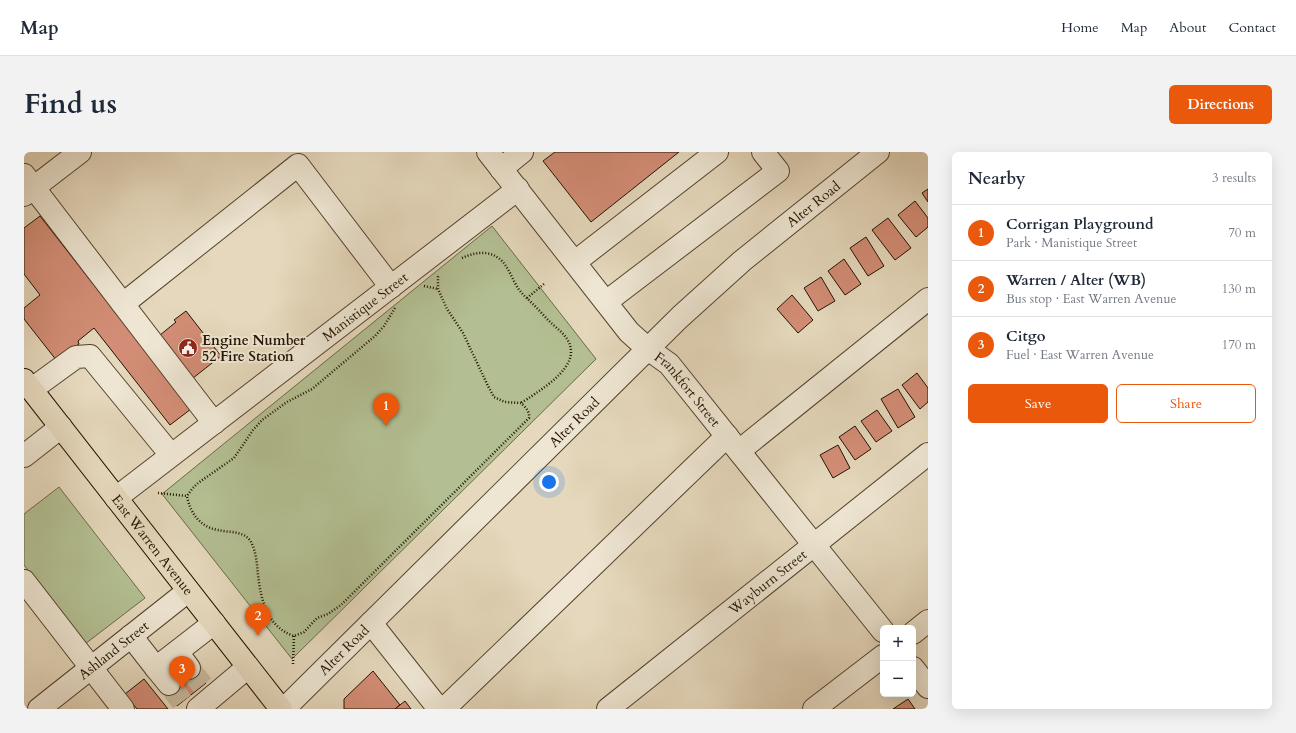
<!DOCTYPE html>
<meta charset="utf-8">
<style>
:root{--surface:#fff;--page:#f2f2f3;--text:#1f2937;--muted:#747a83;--line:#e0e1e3;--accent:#ea580c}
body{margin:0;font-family:Cardo,serif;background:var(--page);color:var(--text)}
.controls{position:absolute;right:12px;bottom:12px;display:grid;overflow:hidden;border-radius:6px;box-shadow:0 4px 16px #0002}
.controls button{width:36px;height:36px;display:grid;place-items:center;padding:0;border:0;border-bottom:1px solid var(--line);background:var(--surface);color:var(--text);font:20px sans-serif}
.you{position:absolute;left:525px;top:330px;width:14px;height:14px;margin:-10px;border:3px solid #fff;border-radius:50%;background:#1a73e8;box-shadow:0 0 0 6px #1a73e833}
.badge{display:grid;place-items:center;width:26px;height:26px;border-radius:50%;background:var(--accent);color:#fff;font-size:13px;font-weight:700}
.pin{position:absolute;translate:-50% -33px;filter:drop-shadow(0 1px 2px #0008)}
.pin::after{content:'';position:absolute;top:21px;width:14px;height:12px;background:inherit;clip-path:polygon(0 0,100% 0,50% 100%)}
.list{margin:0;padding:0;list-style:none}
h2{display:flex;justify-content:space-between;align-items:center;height:52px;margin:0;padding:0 16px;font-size:17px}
h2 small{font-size:13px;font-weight:400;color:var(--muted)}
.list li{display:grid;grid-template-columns:26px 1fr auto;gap:12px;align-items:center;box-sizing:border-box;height:56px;padding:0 16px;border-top:1px solid var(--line)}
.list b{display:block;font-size:15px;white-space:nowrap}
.list p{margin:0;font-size:13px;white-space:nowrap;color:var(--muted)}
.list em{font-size:13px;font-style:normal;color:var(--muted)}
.actions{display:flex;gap:8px;padding:12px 16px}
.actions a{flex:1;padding:9px 0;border:1px solid var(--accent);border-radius:6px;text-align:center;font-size:14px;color:var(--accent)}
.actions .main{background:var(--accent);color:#fff}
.map{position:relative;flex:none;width:904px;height:557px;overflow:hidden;border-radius:6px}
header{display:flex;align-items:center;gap:24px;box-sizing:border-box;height:56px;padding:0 20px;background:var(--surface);border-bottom:1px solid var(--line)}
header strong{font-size:19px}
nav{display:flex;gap:22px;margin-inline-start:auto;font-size:14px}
.intro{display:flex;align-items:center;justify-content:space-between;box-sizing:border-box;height:96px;padding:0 24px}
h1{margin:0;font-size:28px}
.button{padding:10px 18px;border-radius:6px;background:var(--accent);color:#fff;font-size:14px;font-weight:700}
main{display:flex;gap:24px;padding:0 24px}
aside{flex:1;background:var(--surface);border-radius:6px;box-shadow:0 4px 16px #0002}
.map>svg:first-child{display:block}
</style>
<header>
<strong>Map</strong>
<nav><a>Home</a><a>Map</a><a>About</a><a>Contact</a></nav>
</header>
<div class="intro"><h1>Find us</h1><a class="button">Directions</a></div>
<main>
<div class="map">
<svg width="904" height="557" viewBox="0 0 904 557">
<rect width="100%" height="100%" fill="#e5d8bc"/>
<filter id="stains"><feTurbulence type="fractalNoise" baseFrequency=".005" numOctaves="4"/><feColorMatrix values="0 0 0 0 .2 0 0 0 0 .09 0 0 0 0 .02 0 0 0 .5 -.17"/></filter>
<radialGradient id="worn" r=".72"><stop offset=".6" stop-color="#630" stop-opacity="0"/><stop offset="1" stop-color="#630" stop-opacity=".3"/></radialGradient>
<!-- green -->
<g fill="#b3bf92" stroke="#6a6949">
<path d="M468 74 572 207 268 507 138 342Z"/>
<path d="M35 335 121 446 61 492 0 413V362Z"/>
</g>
<!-- building -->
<g fill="#d38d76" stroke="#221300">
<path d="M531 0H655L567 70 519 9Z"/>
<path d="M904 37V50L898 41Z"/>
<path d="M891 49 904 66V75L892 85 874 63Z"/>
<path d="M16 64 167 257 146 273 70 176 54 189 55 192 33 209 0 167V156L16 143 0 122V76Z"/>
<path d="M864 66 887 96 871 108 848 78Z"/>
<path d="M842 85 860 114 844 124 826 96Z"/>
<path d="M820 107 837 132 821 143 804 119Z"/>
<path d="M797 125 811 149 794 159 780 136Z"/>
<path d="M768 143 789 168 774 181 753 157Z"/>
<path d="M162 159 197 204 164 230 130 188 152 170 150 168Z"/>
<path d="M893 221 904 236V250L896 257 878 233Z"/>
<path d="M874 237 891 265 874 276 857 247Z"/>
<path d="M853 258 868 279 852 290 837 269Z"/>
<path d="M831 274 847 297 831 308 815 285Z"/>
<path d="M814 293 826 316 809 326 796 303Z"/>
<path d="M168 513 182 531 153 554 140 536Z"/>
<path d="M349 519 376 553 371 557H320V547Z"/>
<path d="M120 527 144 557H113L101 542Z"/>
<path d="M884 547 891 557H869Z"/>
<path d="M381 549 387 557H371Z"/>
</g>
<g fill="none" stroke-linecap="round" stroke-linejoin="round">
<!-- minor-tunnel -->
<g stroke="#c8baa0" stroke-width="22" stroke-dasharray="22 11" stroke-linecap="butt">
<path d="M165 516 179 534"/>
<path d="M145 532 158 550"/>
</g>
<defs>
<g id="minor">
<path id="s1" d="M464 0 605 180 624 197 645 212 859 479"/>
<path d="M477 17 498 0"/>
<path d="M0 23 190 271"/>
<path d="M0 43 56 0"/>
<path d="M551 110 693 0"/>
<path d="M582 150 754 19 739 0"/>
<path d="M99 152 274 13 367 135"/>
<path d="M8 237 52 205 66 204 147 303"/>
<path d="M715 299 904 147"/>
<path d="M0 304 37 275"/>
<path id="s2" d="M92 346 494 37"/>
<path d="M0 429 99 557"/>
<path d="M347 471 415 557"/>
<path d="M889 481 904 469"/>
<path d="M107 484 132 516"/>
<path d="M153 500 165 516"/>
<path d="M889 516 904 535"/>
<path d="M145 532 132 516 190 471"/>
<path id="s3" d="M15 557 164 439"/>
<path d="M174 557 224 515"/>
<path id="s4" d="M260 557 656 165 718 109 854 0"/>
<path d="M420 557 703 284"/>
<path id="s5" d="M584 557 904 302"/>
<path d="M790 557 859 504"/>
</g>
<g id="major">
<path id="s6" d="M0 228 257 557"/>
</g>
</defs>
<!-- minor casing -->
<use href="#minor" stroke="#53442f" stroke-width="24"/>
<!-- major casing -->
<use href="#major" stroke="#221300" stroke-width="24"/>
<!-- path -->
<g stroke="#221300" stroke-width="2.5" stroke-dasharray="1 2" stroke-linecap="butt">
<path d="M438 106C449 101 462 98 473 105 485 112 488 130 497 140 501 145 506 149 510 153 515 158 520 164 525 169 534 178 547 185 547 200 547 221 512 241 497 251"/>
<path d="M400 134 414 137"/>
<path d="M503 146 520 132"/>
<path d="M371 156 360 174 351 184 288 237 263 250 238 268 229 278 210 306 174 331 168 337 163 344C166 361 176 375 194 378 205 381 220 378 227 390 232 399 233 412 234 423 237 448 243 475 270 484L280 480 293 466 304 462 317 453 505 266C506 259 501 255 497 251L481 250 470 245 464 234 439 181 423 157 414 137V125L415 123"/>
<path d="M134 341 163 344"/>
<path d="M269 512 270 484"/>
</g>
<!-- minor -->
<use href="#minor" stroke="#eee6d3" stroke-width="22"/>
<!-- major -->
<use href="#major" stroke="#e5d8bc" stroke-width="22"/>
</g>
<!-- icons -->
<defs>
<symbol id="civic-disc" viewBox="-11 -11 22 22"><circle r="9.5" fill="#8f2418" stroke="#eee6d3"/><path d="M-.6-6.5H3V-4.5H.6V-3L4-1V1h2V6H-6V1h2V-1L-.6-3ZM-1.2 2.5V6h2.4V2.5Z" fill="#fff"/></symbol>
</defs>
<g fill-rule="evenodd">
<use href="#civic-disc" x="153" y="185" width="22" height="22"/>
</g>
<g text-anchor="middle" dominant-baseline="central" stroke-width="4" stroke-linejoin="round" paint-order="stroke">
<!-- street labels -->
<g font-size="14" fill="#221300" stroke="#eee6d3">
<text stroke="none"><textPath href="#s4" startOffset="732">Alter Road</textPath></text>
<text stroke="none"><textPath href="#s2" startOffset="314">Manistique Street</textPath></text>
<text stroke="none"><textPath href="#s1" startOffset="311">Frankfort Street</textPath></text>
<text stroke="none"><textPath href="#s4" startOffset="408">Alter Road</textPath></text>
<text stroke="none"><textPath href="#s6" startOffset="209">East Warren Avenue</textPath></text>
<text stroke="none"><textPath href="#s5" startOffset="204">Wayburn Street</textPath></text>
<text stroke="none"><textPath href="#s3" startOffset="95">Ashland Street</textPath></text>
<text stroke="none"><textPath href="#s4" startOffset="84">Alter Road</textPath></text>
</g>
<!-- poi labels -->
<g font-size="14" font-weight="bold" fill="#221300" stroke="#eee6d3" text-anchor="start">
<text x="178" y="188">Engine Number<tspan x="178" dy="16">52 Fire Station</tspan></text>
</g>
</g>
<rect width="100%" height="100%" filter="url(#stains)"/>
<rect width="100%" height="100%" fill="url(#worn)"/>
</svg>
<div class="controls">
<button>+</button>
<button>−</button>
</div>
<div class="you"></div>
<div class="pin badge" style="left:362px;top:274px">1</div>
<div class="pin badge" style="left:234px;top:484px">2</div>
<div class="pin badge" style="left:158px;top:537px">3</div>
</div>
<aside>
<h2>Nearby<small>3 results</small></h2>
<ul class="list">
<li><span class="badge">1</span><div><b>Corrigan Playground</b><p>Park · Manistique Street</p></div><em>70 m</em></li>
<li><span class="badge">2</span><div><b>Warren / Alter (WB)</b><p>Bus stop · East Warren Avenue</p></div><em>130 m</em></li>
<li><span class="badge">3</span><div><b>Citgo</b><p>Fuel · East Warren Avenue</p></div><em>170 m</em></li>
</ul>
<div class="actions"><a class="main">Save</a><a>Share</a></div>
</aside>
</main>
